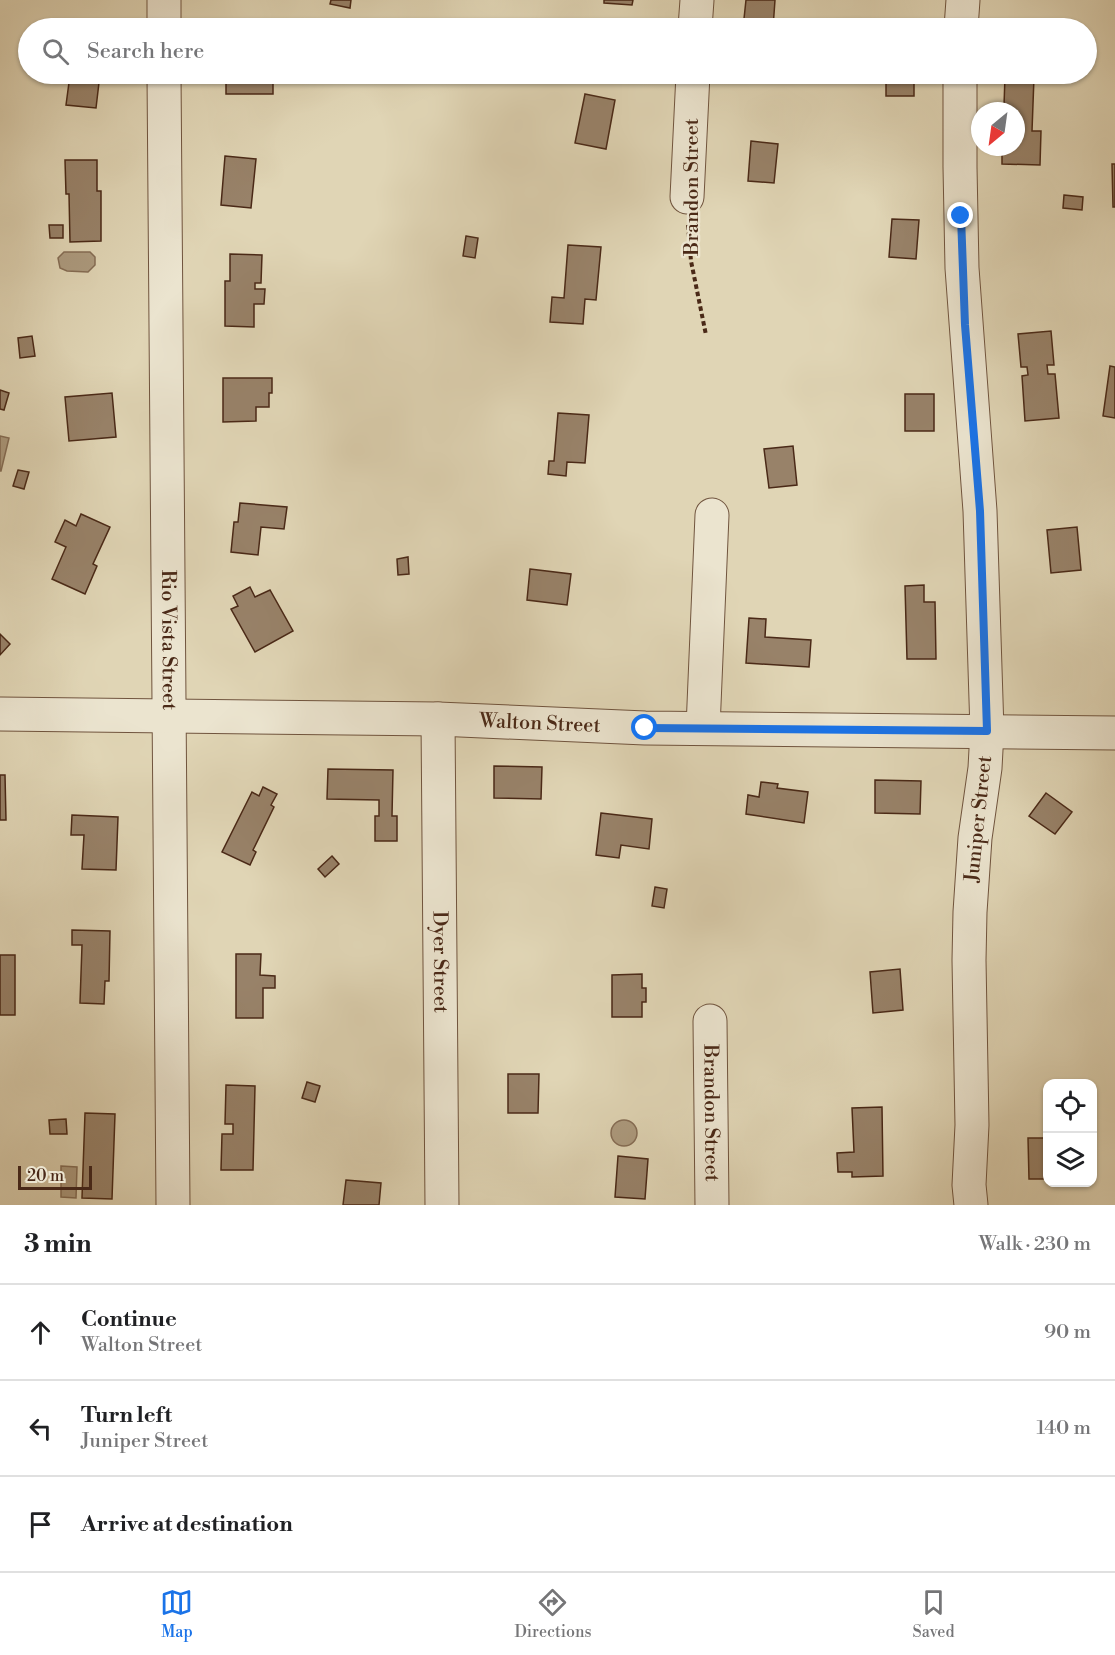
<!DOCTYPE html>
<meta charset="utf-8">
<style>
:root{--surface:#fff;--page:#f6f6f6;--text:#202124;--muted:#757577;--line:#e0e0e0;--accent:#1a73e8}
body{margin:0;font-family:"Libre Bodoni",serif;background:var(--page);color:var(--text)}
.controls{position:absolute;right:18px;bottom:18px;display:grid;overflow:hidden;border-radius:12px;box-shadow:0 2px 4px #0004}
.controls button{width:54px;height:54px;display:grid;place-items:center;padding:0;border:0;border-bottom:2px solid var(--line);background:var(--surface);color:var(--text);font:30px sans-serif}
.compass{position:absolute;left:971px;top:102px;width:54px;height:54px;border-radius:50%;background:var(--surface);box-shadow:0 2px 4px #0004;rotate:209deg}
.scale{position:absolute;left:18px;bottom:15px;width:74px;box-sizing:border-box;padding-left:6px;border:3px solid #4a2917;border-top:0;font-size:16px;line-height:21px;white-space:nowrap;color:#4a2917;-webkit-text-stroke:4px #ebe4cf;paint-order:stroke}
.stop{position:absolute;width:18px;height:18px;margin:-14px;border:4px solid #1a73e8;border-radius:50%;background:#fff}
.stop.end{background:#1a73e8;border-color:#fff;box-shadow:0 2px 6px #0008}
.list{margin:0;padding:0;list-style:none}
h2{display:flex;justify-content:space-between;align-items:center;height:78px;margin:0;padding:0 24px;font-size:26px}
h2 small{font-size:20px;font-weight:400;color:var(--muted)}
.list li{display:grid;grid-template-columns:39px 1fr auto;gap:18px;align-items:center;box-sizing:border-box;height:96px;padding:0 24px;border-top:2px solid var(--line)}
.list b{display:block;font-size:22px;white-space:nowrap}
.list p{margin:0;font-size:20px;white-space:nowrap;color:var(--muted)}
.list em{font-size:20px;font-style:normal;color:var(--muted)}
.icon{flex:none;width:33px;height:33px;fill:none;stroke:currentColor;stroke-width:2;stroke-linecap:round;stroke-linejoin:round}
.map{position:relative;flex:none;width:1115px;height:1205px;overflow:hidden}
.search{position:absolute;background:var(--surface);box-shadow:0 2px 4px #0004;left:18px;right:18px;top:18px;height:66px;display:flex;align-items:center;gap:15px;box-sizing:border-box;padding:0 21px;border-radius:33px;color:var(--muted);font-size:22px}
.sheet{height:366px;background:var(--surface)}
nav{display:flex;justify-content:space-around;align-items:center;box-sizing:border-box;height:84px;border-top:2px solid var(--line);background:var(--surface);font-size:16px;color:var(--muted)}
nav a{display:grid;justify-items:center;gap:3px}
nav .on{color:var(--accent)}
.map>svg:first-child{display:block}
</style>
<div class="map">
<svg width="1115" height="1205" viewBox="0 0 1115 1205">
<rect width="100%" height="100%" fill="#e0d5b5"/>
<filter id="stains"><feTurbulence type="fractalNoise" baseFrequency=".00333" numOctaves="4"/><feColorMatrix values="0 0 0 0 .2 0 0 0 0 .09 0 0 0 0 .02 0 0 0 .5 -.17"/></filter>
<radialGradient id="worn" r=".72"><stop offset=".6" stop-color="#630" stop-opacity="0"/><stop offset="1" stop-color="#630" stop-opacity=".3"/></radialGradient>
<!-- water -->
<g fill="#ad9b7f" stroke="#856d55" stroke-width="1.5">
<path d="M64 252H90L95 257V265L88 272 67 271 60 268 58 258Z"/>
<path d="M0 436 9 438 1 471H0Z"/>
<circle cx="624" cy="1133" r="13"/>
<path d="M61 1166 77 1167 76 1198 61 1197Z"/>
</g>
<!-- building -->
<g fill="#988269" stroke="#4a2917" stroke-width="1.5">
<path d="M331 0H351L350 8 330 4Z"/>
<path d="M604 0H633L632 5 604 3Z"/>
<path d="M746 0H775L773 28H743Z"/>
<path d="M59 74H100L96 108 66 105 70 75Z"/>
<path d="M226 74H255V78H273V94H226Z"/>
<rect x="886" y="74" width="28" height="22"/>
<path d="M1005 76 1034 77 1032 131H1041L1040 165 1002 164V147H1016V111H994V105L1004 106Z"/>
<path d="M585 94 615 100 606 149 575 143Z"/>
<path d="M751 141 778 144 774 183 748 181Z"/>
<path d="M225 156 256 159 251 208 221 205Z"/>
<path d="M65 160H97V191H101V241L70 242 69 194H66Z"/>
<path d="M1112 164H1115V207H1113Z"/>
<path d="M1064 195 1083 197 1082 210 1063 208Z"/>
<path d="M892 219 919 220 916 259 889 257Z"/>
<path d="M49 225H63V238H50Z"/>
<path d="M466 236 478 238 475 258 463 256Z"/>
<path d="M568 245 601 247 596 300 585 299 583 324 550 322 552 297 564 298Z"/>
<path d="M230 254 262 255 261 283H255V289H265L264 304H254V327L225 326V281H230Z"/>
<path d="M1051 331 1054 365H1047L1048 374H1055L1059 418 1025 421 1022 376 1028 375 1027 367H1021L1018 334Z"/>
<path d="M32 336 35 356 20 358 18 338Z"/>
<path d="M1110 366 1115 367V418L1103 416Z"/>
<path d="M223 378H272V393H269V407H256V421L223 422Z"/>
<path d="M0 390 9 393 4 410 0 409Z"/>
<path d="M112 393 116 437 69 441 65 397Z"/>
<rect x="905" y="394" width="29" height="37"/>
<path d="M558 413 589 415 585 463 567 462 566 476 548 474 549 461H554Z"/>
<path d="M793 446 797 485 769 488 764 449Z"/>
<path d="M18 470 29 472 24 489 13 486Z"/>
<path d="M240 503 287 507 284 529 261 527 258 555 231 552 234 522H238Z"/>
<path d="M81 514 110 527 93 564 97 566 85 594 52 579 66 547 55 542 65 520 76 526Z"/>
<path d="M1077 527 1081 570 1051 573 1047 530Z"/>
<path d="M408 557 409 574 398 575 397 559Z"/>
<path d="M530 569 571 574 567 605 527 600Z"/>
<path d="M924 585V602H935L936 659H907L905 586Z"/>
<path d="M250 587 255 597 270 590 293 631 255 652 231 609 238 606 233 596Z"/>
<path d="M749 618 766 619 765 637 811 640 809 667 746 663Z"/>
<path d="M0 634 10 644 0 655Z"/>
<path d="M494 766 542 767 541 799 494 798Z"/>
<path d="M328 769 393 770 392 816H397V841H375V816H379V800L327 799Z"/>
<path d="M0 775H5L6 820H0Z"/>
<path d="M875 780 921 781 920 814 875 813Z"/>
<path d="M761 782 778 784 777 788 808 792 804 823 746 814 748 795 759 797Z"/>
<path d="M263 787 277 794 271 805 274 807 253 850 256 852 250 865 222 852 252 792 259 796Z"/>
<path d="M1046 793 1072 812 1055 834 1029 816Z"/>
<path d="M601 813 652 819 649 849 621 845 619 858 596 855Z"/>
<path d="M72 815 118 817 116 870 82 869 84 835H71Z"/>
<path d="M332 856 339 864 325 877 318 869Z"/>
<path d="M655 887 667 889 664 908 652 906Z"/>
<path d="M72 930 110 931 109 981H105L104 1004 80 1003 82 945H72Z"/>
<path d="M236 954H261L260 975 275 976V988H263V1018H236Z"/>
<rect x="0" y="955" width="15" height="60"/>
<path d="M900 969 903 1010 873 1013 870 972Z"/>
<path d="M642 974V988H646V1002H642V1017H612V975Z"/>
<path d="M508 1074H539L538 1113H508Z"/>
<path d="M307 1082 320 1086 315 1102 302 1098Z"/>
<path d="M226 1085 255 1086 253 1170H221L222 1134H233V1124H225Z"/>
<path d="M882 1107 883 1176 852 1177V1172H838L837 1153 854 1152 852 1108Z"/>
<path d="M85 1113 115 1114 112 1199 82 1198Z"/>
<path d="M66 1119 67 1134H50L49 1120Z"/>
<path d="M1028 1138H1048V1179H1029Z"/>
<path d="M618 1156 648 1159 645 1199 615 1197Z"/>
<path d="M346 1180 381 1183 379 1205H343Z"/>
</g>
<g fill="none" stroke-linecap="round" stroke-linejoin="round">
<defs>
<g id="minor">
<path d="M164 0V28"/>
<path d="M695 28 697 0"/>
<path d="M961 28 963 0"/>
<path id="s1" d="M164 74 173 1205"/>
<path d="M960 74V167L962 268 980 511 987 731 985 768 975 838 970 912 969 960 972 1125 969 1185 971 1205"/>
<path d="M687 197 693 74"/>
<path id="s2" d="M0 714 438 719 645 728 1115 733"/>
<path id="s3" d="M438 719 442 1205"/>
<path d="M703 728 712 515"/>
<path id="s4" d="M710 1021 712 1205"/>
</g>
</defs>
<!-- minor casing -->
<use href="#minor" stroke="#70543e" stroke-width="35"/>
<!-- path -->
<path stroke="#4a2917" stroke-width="4" stroke-dasharray="4.5 3" stroke-linecap="butt" d="M688 225 691 261 706 335"/>
<!-- minor -->
<use href="#minor" stroke="#ebe4cf" stroke-width="33"/>
</g>
<g fill="none" stroke-linecap="round" stroke-linejoin="round">
<!-- route -->
<path stroke="#1a73e8" stroke-width="8" d="M645 728 987 731 980 511 965 325 961 216"/>
</g>
<g text-anchor="middle" dominant-baseline="central" stroke-width="4.5" stroke-linejoin="round" paint-order="stroke">
<!-- street labels -->
<g font-size="20" fill="#4a2917" stroke="#ebe4cf">
<text transform="translate(692 187) rotate(-90)">Brandon Street</text>
<text stroke="none"><textPath href="#s1" startOffset="566">Rio Vista Street</textPath></text>
<text stroke="none"><textPath href="#s2" startOffset="540">Walton Street</textPath></text>
<text transform="translate(979 819) rotate(-84)">Juniper Street</text>
<text stroke="none"><textPath href="#s3" startOffset="243">Dyer Street</textPath></text>
<text stroke="none"><textPath href="#s4" startOffset="92">Brandon Street</textPath></text>
</g>
</g>
<rect width="100%" height="100%" filter="url(#stains)"/>
<rect width="100%" height="100%" fill="url(#worn)"/>
</svg>
<div class="controls">
<button><svg class="icon" aria-label="locate" viewBox="0 0 24 24"><circle cx="12" cy="12" r="6"/><path d="M12 2v4M12 18v4M2 12h4M18 12h4"/></svg></button>
<button><svg class="icon" aria-label="layers" viewBox="0 0 24 24"><path d="M12 4l9 5-9 5-9-5zM3 14l9 5 9-5"/></svg></button>
</div>
<svg class="compass" viewBox="-18 -18 36 36"><path d="M0-13l5 13h-10z" fill="#e53935"/><path d="M0 13l5-13h-10z" fill="#757577"/></svg>
<div class="scale">20 m</div>
<div class="stop" style="left:645px;top:728px"></div>
<div class="stop end" style="left:961px;top:216px"></div>
<div class="search"><svg class="icon" aria-label="search" viewBox="0 0 24 24"><circle cx="10" cy="10" r="6"/><path d="M15 15l6 6"/></svg>Search here</div>
</div>
<section class="sheet">
<h2>3 min<small>Walk · 230 m</small></h2>
<ul class="list">
<li><svg class="icon" aria-label="ahead" viewBox="0 0 24 24"><path d="M12 20V5M6 11l6-6 6 6"/></svg><div><b>Continue</b><p>Walton Street</p></div><em>90 m</em></li>
<li><svg class="icon" aria-label="left" viewBox="0 0 24 24"><path d="M17 20v-9H6M10 6l-5 5 5 5"/></svg><div><b>Turn left</b><p>Juniper Street</p></div><em>140 m</em></li>
<li><svg class="icon" aria-label="arrive" viewBox="0 0 24 24"><path d="M6 21V4h12l-3 4 3 4H6"/></svg><div><b>Arrive at destination</b></div></li>
</ul>
</section>
<nav>
<a class="on"><svg class="icon" aria-label="map" viewBox="0 0 24 24"><path d="M3 6l6-2 6 2 6-2v14l-6 2-6-2-6 2zM9 4v14M15 6v14"/></svg>Map</a>
<a><svg class="icon" aria-label="directions" viewBox="0 0 24 24"><path d="M12 3l9 9-9 9-9-9zM9 14v-3h6M13 9l2 2-2 2"/></svg>Directions</a>
<a><svg class="icon" aria-label="saved" viewBox="0 0 24 24"><path d="M7 4h10v16l-5-4-5 4z"/></svg>Saved</a>
</nav>
